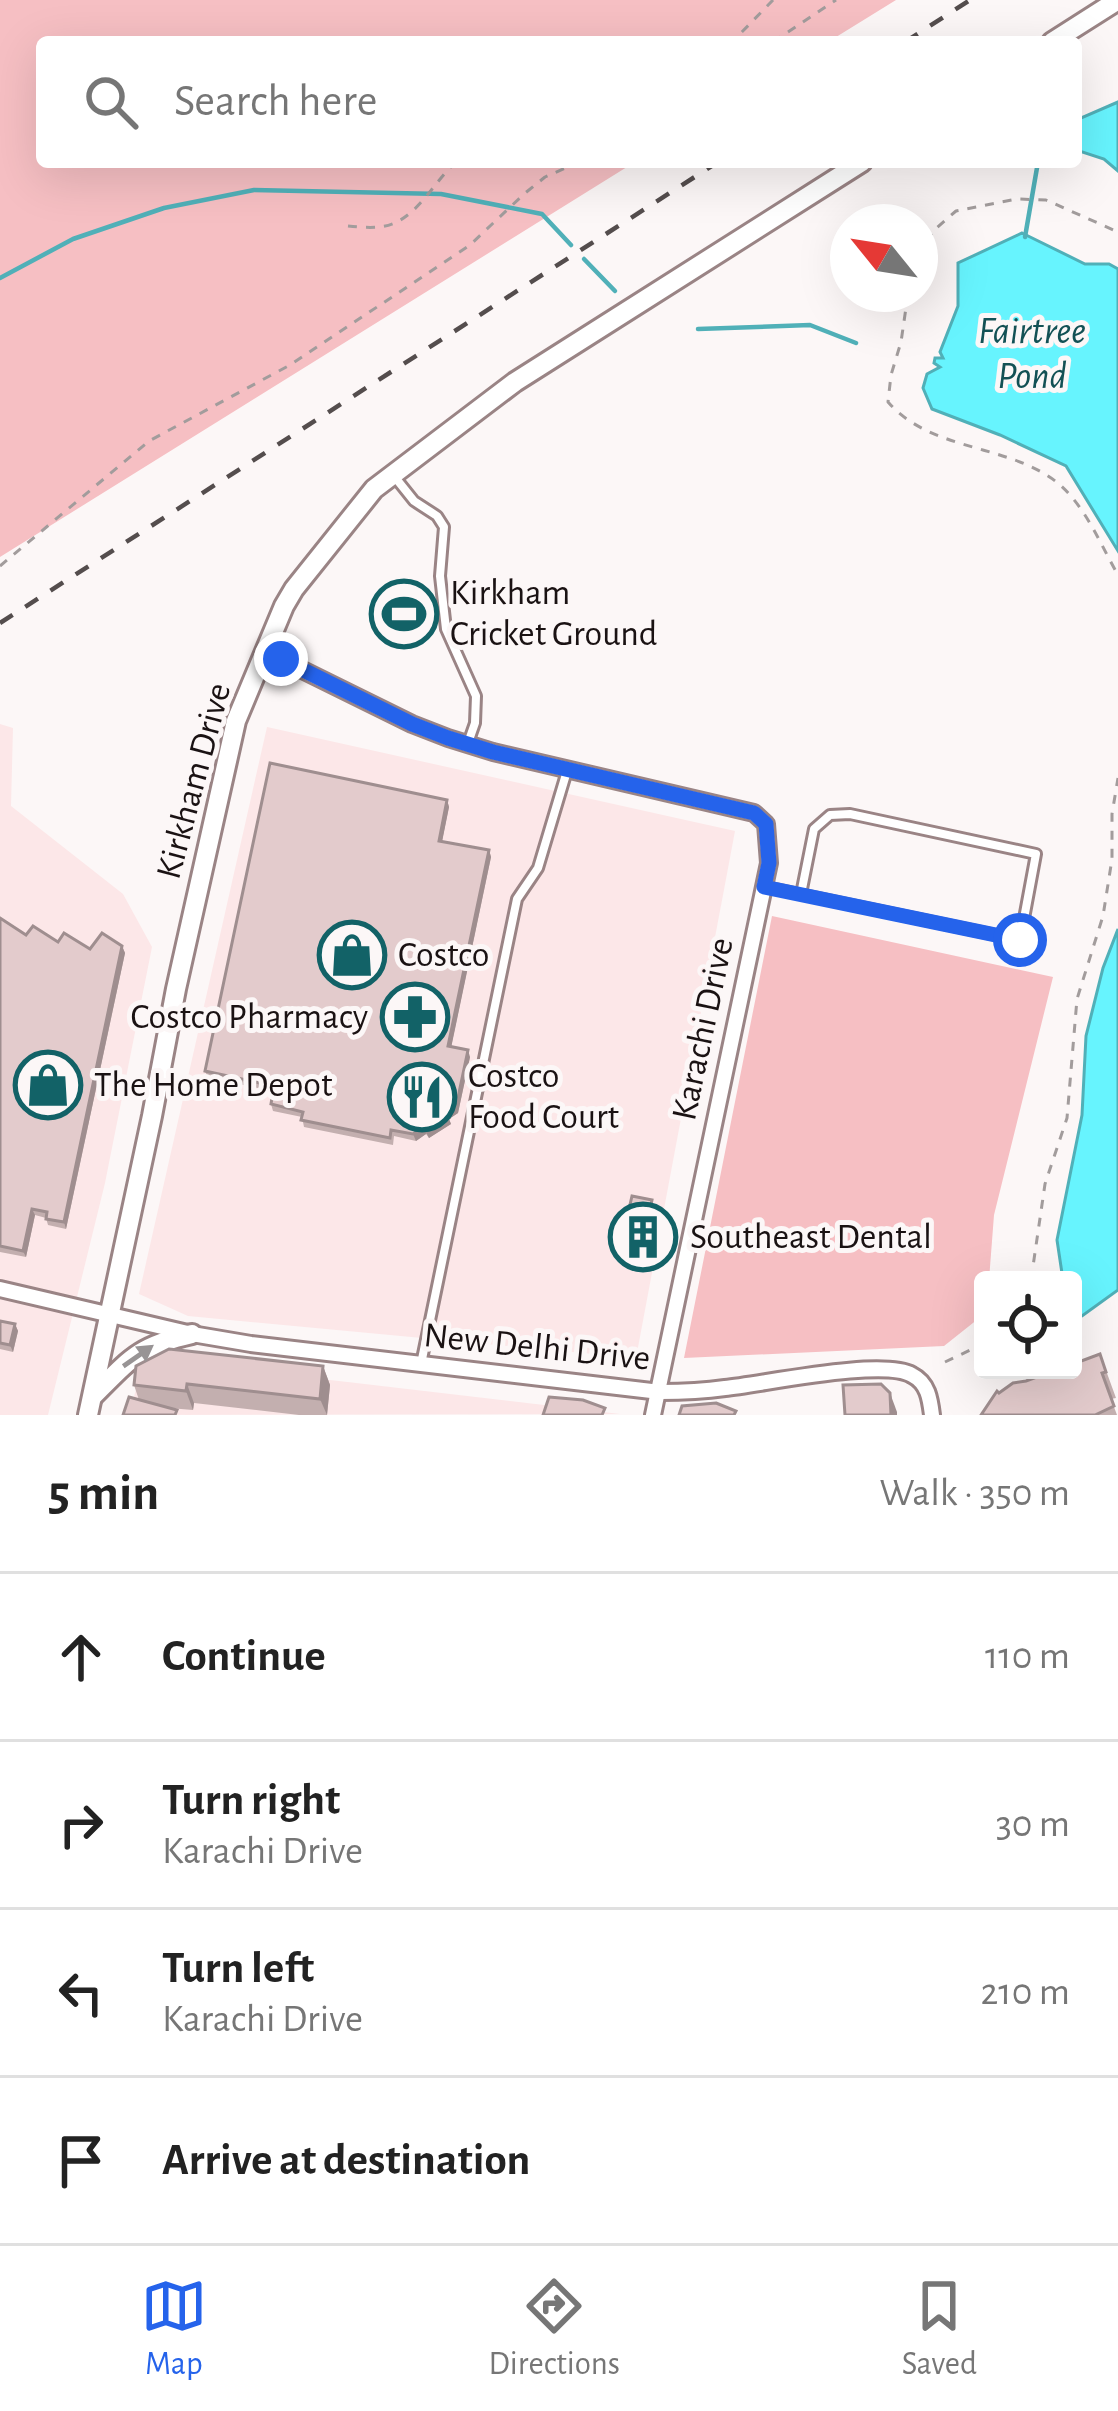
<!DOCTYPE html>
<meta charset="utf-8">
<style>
:root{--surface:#fff;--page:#f2f2f2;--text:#222;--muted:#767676;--line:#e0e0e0;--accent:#2563eb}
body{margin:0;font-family:"Alegreya Sans",sans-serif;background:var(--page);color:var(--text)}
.controls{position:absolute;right:36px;bottom:36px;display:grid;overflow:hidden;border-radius:12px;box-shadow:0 12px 48px #0002}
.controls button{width:108px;height:108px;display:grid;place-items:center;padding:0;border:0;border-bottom:3px solid var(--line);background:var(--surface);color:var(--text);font:60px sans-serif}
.compass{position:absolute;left:830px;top:204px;width:108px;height:108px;border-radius:50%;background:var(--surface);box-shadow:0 12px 48px #0002;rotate:300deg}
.stop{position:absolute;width:36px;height:36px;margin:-27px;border:9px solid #2563eb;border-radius:50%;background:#fff}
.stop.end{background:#2563eb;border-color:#fff;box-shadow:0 3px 12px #0008}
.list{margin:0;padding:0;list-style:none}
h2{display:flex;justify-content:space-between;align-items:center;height:156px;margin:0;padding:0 48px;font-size:51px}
h2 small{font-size:39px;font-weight:400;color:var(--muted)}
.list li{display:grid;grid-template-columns:78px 1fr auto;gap:36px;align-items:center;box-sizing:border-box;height:168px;padding:0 48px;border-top:3px solid var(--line)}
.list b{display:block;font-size:45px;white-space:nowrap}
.list p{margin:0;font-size:39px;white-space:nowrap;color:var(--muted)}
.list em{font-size:39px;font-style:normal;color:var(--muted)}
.icon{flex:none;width:66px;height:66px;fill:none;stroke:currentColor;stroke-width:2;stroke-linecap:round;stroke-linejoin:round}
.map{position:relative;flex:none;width:1118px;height:1415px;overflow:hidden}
.search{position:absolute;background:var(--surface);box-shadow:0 12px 48px #0002;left:36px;right:36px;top:36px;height:132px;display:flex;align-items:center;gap:30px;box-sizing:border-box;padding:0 42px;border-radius:12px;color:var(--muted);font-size:45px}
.sheet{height:828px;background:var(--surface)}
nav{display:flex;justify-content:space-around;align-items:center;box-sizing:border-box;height:168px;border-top:3px solid var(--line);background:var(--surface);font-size:33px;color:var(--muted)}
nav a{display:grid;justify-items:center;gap:6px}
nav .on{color:var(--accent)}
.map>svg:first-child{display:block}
</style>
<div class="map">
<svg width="1118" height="1415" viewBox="0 0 1118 1415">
<rect width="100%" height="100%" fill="#fcf7f7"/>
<!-- built -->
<g fill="#fce7e8">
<path d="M0 724 13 728 11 806 123 894 152 947 105 1183 48 1415H0Z"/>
<path d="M267 727 735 831 636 1358 188 1316 139 1294Z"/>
<path d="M144 1360 339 1381 620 1414 129 1415Z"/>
</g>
<!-- green -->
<g fill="#f6bfc3">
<path d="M0 0H896L828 42H42V162H635L0 557Z"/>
<path d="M772 916 1053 977 994 1215 989 1280H983V1315L944 1346 684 1358Z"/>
</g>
<!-- water -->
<g fill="#67f4fe" stroke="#50b0b8" stroke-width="3">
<path d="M1118 102V171L1104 159 1076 150V118L1079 119Z"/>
<path d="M1022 233 1085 264H1109L1118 269V551L1066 466 1000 435 932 409 923 388 927 374 940 367 934 363 935 358H943L940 352 958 306V263Z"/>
<path d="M1118 929V1290L1082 1316 1073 1319V1280H1063L1057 1240 1082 1115 1086 1036 1103 968Z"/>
</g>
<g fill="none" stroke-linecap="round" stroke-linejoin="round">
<!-- stream -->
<g stroke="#50b0b8" stroke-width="4.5">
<path d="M1025 237 1038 162"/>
<path d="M584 259 615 291"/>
<path d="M0 278 73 239 164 208 254 190 441 194 542 214 571 245"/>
<path d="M698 329 810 325 856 343"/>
</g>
<defs>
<g id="service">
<path d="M394 476 414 501 437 516 444 527 440 576 446 629 476 696 475 723 468 743"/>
<path d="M766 887 1020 940 1036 854 850 814 830 815 814 829 801 894"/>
<path d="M421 1364 517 899 538 868 567 771"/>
</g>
<g id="minor">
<path d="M266 652 412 724 448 738 493 752 754 813 766 824 769 863 653 1415"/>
<path d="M0 1289 192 1334 251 1344 660 1392C682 1392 704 1391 725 1388 764 1384 883 1358 912 1375 928 1383 930 1399 932 1415"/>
</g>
<g id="tertiary">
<path d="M1052 42 1118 0"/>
<path d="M93 1396C131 1358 139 1346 192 1334"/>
<path d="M88 1415 152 1116 176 989 236 721 284 606 294 589 374 489 515 382 862 162"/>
</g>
</defs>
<!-- service casing -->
<use href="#service" stroke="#9a8485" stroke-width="14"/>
<!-- minor casing -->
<use href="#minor" stroke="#9a8485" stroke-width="20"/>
<!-- tertiary casing -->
<use href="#tertiary" stroke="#9a8485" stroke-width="24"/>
<!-- path -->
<g stroke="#a29c9c" stroke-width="3" stroke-dasharray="9 9" stroke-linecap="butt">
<path d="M727 42 739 35 773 0"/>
<path d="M773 42 836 0"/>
<path d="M348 226C358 227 369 228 379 227 415 224 432 183 456 162"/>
<path d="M920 258 933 231 956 211 1017 199 1046 200 1118 232"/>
<path d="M908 294 901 342 891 375 888 402C929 449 998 444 1048 476 1082 497 1099 542 1118 575"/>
<path d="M0 566 149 441 290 365 470 245 524 194 545 177 579 162"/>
<path d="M1031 1280 1045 1184 1067 1118 1077 999 1103 916 1112 859V814L1118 778"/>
<path d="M945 1362 983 1344"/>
</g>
<!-- service -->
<use href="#service" stroke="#fff" stroke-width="8"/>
<!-- minor -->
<use href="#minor" stroke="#fff" stroke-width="14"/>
<!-- tertiary -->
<use href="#tertiary" stroke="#fff" stroke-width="18"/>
<!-- rail -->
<g stroke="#544d4d" stroke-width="4.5" stroke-dasharray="15 15" stroke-linecap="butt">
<path d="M905 42 970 0"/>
<path d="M0 623 718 162"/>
</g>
</g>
<!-- wall -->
<g fill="#c3afaf">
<path d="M447 800 449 807 442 841 489 850 491 857 451 1047 470 1057 458 1113 449 1119 451 1124 429 1138 426 1134 416 1141 394 1136 393 1145 304 1127 302 1117 273 1111 271 1104 273 1091 208 1078 205 1071Z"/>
<path d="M0 918 26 935 90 949 122 946 125 953 66 1229 48 1225 46 1218 35 1215 26 1257 0 1252Z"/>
<path d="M632 1196 659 1220 656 1233 651 1232 650 1238 653 1245 650 1258 631 1255 623 1235Z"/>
<path d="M0 1321 15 1324 18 1331 13 1352 0 1349Z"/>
<path d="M1100 1354 1116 1398 1111 1399 1117 1415H981L999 1393 1026 1381Z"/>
<path d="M323 1366 330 1385 327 1415H299L194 1403 193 1410 169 1408 139 1400 134 1385Z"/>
</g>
<!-- shaded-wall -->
<g fill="#9f8e8f">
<path d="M447 800 449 807 441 847 439 841Z"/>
<path d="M489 850 491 857 450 1053 448 1046Z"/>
<path d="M122 946 125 953 66 1229 64 1222Z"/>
<path d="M468 1050 470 1057 458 1113 449 1119 451 1124 429 1138 426 1132 446 1113Z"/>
<path d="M424 1127 426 1134 416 1141 413 1134Z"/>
<path d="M652 1200 659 1220 656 1233 649 1214Z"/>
<path d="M32 1209 35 1215 26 1257 23 1251Z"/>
<path d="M644 1212 651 1232 650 1238 653 1245 650 1258 643 1239 642 1225Z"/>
<path d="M15 1324 18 1331 13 1352 10 1345Z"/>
<path d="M323 1366 330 1385 327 1415 320 1399Z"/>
<path d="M187 1384 194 1403 193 1410 186 1391Z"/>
<path d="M890 1393 897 1412V1415H891Z"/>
</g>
<!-- building -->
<g fill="#e3cbcc" stroke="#9f8e8f" stroke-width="3">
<path d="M270 763 447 800 439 841 489 850 448 1046 468 1050 456 1107 446 1113 449 1118 426 1132 424 1127 413 1134 391 1130 390 1138 301 1120 303 1112 271 1104 274 1086 205 1071Z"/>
<path d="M0 918 26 935 33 926 58 942 64 933 90 949 102 933 122 946 64 1222 46 1219 47 1212 32 1209 23 1251 0 1246Z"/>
<path d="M632 1196 652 1200 649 1214 644 1212 642 1225 646 1226 643 1239 623 1235Z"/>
<path d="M0 1321 15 1324 10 1345 0 1343Z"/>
<path d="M169 1349 323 1366 320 1399 187 1384 186 1391 134 1385 136 1366Z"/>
<path d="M1100 1354 1106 1372 1102 1373 1114 1406 1095 1415H981L997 1391 999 1393 1013 1383 1026 1381 1056 1370H1073V1364Z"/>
<path d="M881 1384 890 1393 891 1415H845L843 1385Z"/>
<path d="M129 1397 177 1410 175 1415H123Z"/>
<path d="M549 1397 583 1400 605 1408 602 1415H543Z"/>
<path d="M716 1403 736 1411 734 1415H679L682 1406Z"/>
</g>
<!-- one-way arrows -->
<defs><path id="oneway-solid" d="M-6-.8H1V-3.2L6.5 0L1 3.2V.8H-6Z" transform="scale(3)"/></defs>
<use fill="#989495" href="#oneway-solid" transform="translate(138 1356) rotate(-35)"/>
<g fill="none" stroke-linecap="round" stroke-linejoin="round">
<!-- route -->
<path stroke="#2563eb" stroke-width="15" d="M281 659 412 724 448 738 493 752 754 813 766 824 769 863 764 887 1020 940"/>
</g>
<!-- icons -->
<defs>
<symbol id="stadium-ring" viewBox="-11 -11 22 22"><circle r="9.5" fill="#fcf7f7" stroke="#126267" stroke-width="1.5"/><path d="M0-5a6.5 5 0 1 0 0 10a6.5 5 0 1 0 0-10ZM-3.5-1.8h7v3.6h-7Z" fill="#126267"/></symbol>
<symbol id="shop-ring" viewBox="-11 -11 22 22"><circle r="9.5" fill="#fcf7f7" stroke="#126267" stroke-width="1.5"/><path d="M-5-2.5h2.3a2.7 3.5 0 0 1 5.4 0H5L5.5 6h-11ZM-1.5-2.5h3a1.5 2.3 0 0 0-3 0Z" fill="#126267"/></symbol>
<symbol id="pharmacy-ring" viewBox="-11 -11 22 22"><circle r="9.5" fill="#fcf7f7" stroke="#126267" stroke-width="1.5"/><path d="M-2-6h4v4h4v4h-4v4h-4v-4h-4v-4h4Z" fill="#126267"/></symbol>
<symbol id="restaurant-ring" viewBox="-11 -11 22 22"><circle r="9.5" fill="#fcf7f7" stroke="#126267" stroke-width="1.5"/><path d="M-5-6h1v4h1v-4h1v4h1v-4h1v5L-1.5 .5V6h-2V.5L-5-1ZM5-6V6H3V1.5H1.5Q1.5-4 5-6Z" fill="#126267"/></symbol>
<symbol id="building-ring" viewBox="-11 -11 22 22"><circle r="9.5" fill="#fcf7f7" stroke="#126267" stroke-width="1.5"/><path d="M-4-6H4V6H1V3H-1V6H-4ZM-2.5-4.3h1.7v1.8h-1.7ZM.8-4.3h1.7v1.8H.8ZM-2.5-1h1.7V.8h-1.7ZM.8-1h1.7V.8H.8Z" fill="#126267"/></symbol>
</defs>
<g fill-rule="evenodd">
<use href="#stadium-ring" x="366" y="576" width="76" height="76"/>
<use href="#shop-ring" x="314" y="917" width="76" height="76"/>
<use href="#pharmacy-ring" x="377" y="979" width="76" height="76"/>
<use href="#shop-ring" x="10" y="1047" width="76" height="76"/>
<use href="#restaurant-ring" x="384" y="1059" width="76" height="76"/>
<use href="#building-ring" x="605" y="1199" width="76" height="76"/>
</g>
<g text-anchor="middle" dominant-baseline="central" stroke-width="10" stroke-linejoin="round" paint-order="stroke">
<!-- poi labels -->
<g font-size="36" fill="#1a1213" stroke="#fcf7f7" text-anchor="start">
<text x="450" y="593">Kirkham<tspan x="450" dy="41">Cricket Ground</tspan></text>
<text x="398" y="955">Costco</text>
<text x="368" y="1017" text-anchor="end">Costco Pharmacy</text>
<text x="468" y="1076">Costco<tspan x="468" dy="41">Food Court</tspan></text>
<text x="94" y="1085">The Home Depot</text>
<text x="690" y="1237">Southeast Dental</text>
</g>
<!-- street labels -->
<g font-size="36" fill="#1a1213" stroke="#fcf7f7">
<text transform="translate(194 781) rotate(-75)">Kirkham Drive</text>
<text transform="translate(703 1029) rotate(-78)">Karachi Drive</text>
<text transform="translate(537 1347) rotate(6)">New Delhi Drive</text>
</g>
<!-- water labels -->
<g font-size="39" font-style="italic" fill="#135155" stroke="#fcf7f7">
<text x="1032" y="331">Fairtree<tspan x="1032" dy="45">Pond</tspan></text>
</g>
</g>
</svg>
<div class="controls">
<button><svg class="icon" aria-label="locate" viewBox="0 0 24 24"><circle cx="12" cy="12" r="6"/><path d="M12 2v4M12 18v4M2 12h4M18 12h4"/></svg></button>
</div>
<svg class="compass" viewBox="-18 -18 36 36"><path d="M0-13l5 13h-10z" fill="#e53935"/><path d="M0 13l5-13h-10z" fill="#767676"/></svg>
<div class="stop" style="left:1020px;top:940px"></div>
<div class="stop end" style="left:281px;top:659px"></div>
<div class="search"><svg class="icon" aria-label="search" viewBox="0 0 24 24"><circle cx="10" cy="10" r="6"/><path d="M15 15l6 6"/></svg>Search here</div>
</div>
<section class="sheet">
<h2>5 min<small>Walk · 350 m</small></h2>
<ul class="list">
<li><svg class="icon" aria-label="ahead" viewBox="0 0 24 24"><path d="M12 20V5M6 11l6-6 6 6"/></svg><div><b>Continue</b></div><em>110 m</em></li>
<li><svg class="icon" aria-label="right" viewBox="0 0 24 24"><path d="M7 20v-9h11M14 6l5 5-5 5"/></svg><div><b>Turn right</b><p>Karachi Drive</p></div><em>30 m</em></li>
<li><svg class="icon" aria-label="left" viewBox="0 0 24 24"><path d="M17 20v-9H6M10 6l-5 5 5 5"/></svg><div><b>Turn left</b><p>Karachi Drive</p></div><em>210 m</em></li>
<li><svg class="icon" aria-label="arrive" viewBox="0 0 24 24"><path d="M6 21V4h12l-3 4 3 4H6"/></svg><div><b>Arrive at destination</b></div></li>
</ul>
</section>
<nav>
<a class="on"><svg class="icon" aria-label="map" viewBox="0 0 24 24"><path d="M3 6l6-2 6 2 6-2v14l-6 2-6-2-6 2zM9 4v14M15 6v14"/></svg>Map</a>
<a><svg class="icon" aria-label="directions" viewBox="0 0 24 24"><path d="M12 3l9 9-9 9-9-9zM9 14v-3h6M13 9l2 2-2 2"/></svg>Directions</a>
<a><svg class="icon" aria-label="saved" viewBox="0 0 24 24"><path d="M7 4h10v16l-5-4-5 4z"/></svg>Saved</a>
</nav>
